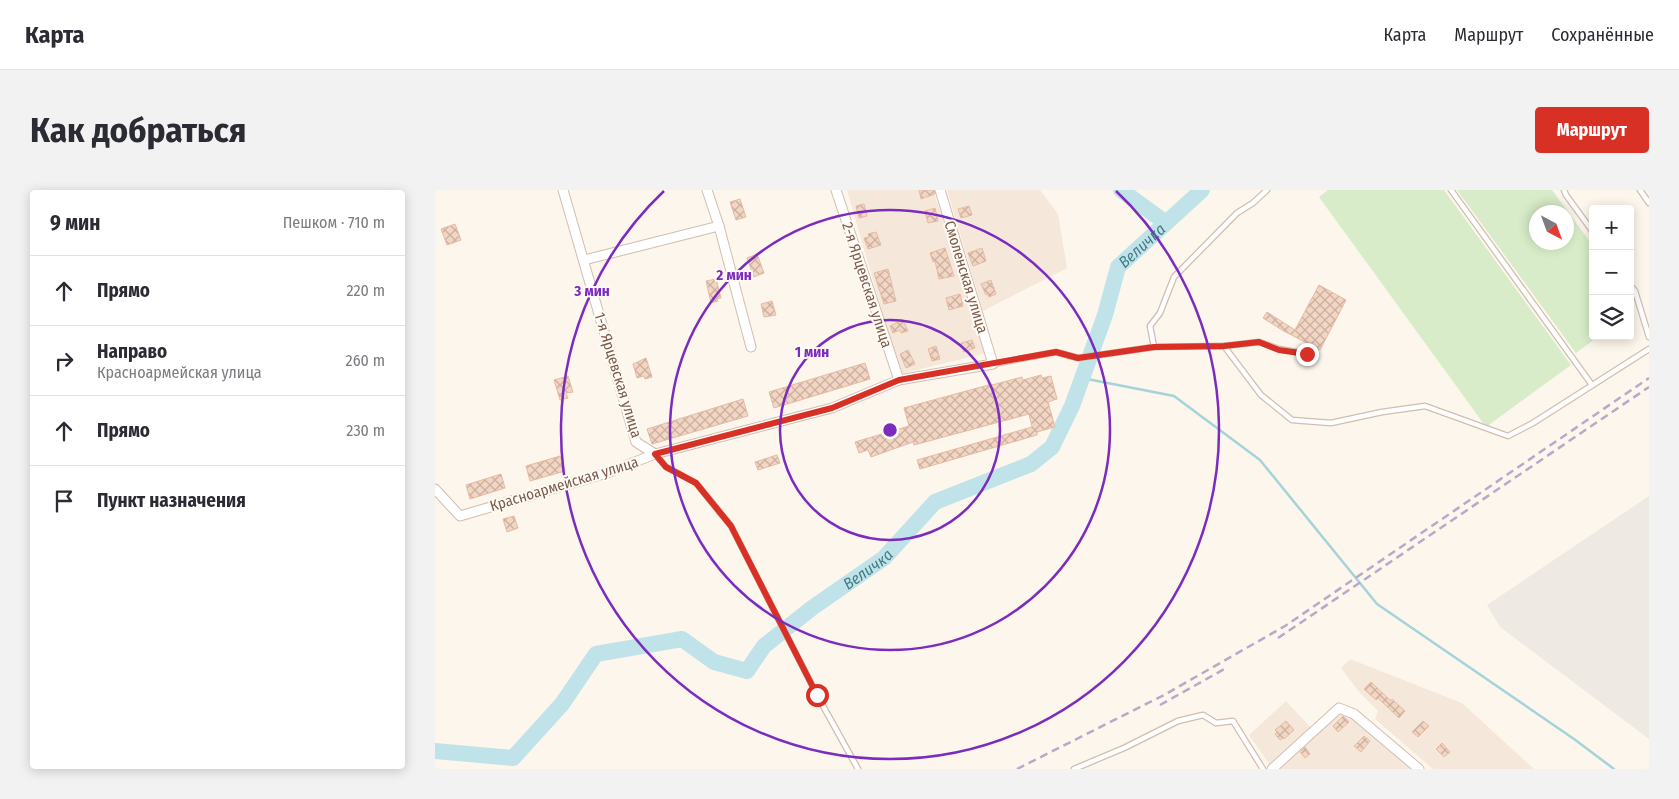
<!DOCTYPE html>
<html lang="ru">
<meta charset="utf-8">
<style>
:root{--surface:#fff;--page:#f2f2f3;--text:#2b2b33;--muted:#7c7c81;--line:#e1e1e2;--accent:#d93025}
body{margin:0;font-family:"Fira Sans Condensed",sans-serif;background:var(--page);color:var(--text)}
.controls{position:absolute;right:15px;top:15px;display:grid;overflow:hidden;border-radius:5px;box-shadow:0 2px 12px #0003}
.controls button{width:45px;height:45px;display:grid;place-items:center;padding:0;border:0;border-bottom:1px solid var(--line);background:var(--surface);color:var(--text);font:25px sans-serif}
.compass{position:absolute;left:1094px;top:15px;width:45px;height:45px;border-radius:50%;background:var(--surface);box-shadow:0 2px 12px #0003;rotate:139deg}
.stop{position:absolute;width:15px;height:15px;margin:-11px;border:4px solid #d93025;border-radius:50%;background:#fff}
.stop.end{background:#d93025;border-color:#fff;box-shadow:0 1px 5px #0008}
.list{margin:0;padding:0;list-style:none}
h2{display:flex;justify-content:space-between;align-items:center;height:65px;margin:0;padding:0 20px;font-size:21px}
h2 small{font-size:16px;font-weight:400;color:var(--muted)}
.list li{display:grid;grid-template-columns:32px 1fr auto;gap:15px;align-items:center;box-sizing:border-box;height:70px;padding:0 20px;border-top:1px solid var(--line)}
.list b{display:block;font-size:19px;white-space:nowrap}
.list p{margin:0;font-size:16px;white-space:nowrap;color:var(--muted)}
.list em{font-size:16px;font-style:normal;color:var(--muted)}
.icon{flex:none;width:28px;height:28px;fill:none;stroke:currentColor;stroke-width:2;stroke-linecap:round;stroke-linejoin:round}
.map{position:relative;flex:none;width:1214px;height:579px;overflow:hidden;border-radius:5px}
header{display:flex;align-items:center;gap:30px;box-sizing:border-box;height:70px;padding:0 25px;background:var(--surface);border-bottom:1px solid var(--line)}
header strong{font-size:24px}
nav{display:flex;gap:28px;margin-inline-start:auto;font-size:18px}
.intro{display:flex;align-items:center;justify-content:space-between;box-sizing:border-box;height:120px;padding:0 30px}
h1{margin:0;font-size:35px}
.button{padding:12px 22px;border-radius:5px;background:var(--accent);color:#fff;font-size:18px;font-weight:700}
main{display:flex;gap:30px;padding:0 30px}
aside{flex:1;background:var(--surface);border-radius:5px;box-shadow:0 2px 12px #0003}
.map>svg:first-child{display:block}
</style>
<header>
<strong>Карта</strong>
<nav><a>Карта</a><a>Маршрут</a><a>Сохранённые</a></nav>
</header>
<div class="intro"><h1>Как добраться</h1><a class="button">Маршрут</a></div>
<main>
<aside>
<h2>9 мин<small>Пешком · 710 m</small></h2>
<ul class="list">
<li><svg class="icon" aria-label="ahead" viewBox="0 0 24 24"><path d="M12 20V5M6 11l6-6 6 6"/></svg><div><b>Прямо</b></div><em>220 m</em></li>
<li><svg class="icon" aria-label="right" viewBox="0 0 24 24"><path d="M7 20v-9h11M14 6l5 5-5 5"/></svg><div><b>Направо</b><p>Красноармейская улица</p></div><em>260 m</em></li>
<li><svg class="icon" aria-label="ahead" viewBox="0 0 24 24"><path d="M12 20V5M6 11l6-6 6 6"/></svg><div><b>Прямо</b></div><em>230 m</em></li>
<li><svg class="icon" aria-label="arrive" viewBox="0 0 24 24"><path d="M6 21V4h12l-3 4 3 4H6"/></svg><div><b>Пункт назначения</b></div></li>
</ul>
</aside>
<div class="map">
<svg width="1214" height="579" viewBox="0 0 1214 579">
<defs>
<pattern id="building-cross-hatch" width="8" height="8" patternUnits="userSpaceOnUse" patternTransform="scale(1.25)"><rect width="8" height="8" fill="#f3d5c3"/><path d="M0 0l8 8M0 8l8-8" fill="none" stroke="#cab0a1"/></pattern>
</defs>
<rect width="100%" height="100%" fill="#fdf6ec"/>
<!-- residential -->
<g fill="#f5e8da">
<path d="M412 0H498L552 163 465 184Z"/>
<path d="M512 0H605L623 24 632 78 548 121Z"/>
<path d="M915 469 1027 513 1099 579H998L940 529 943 521 925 503 906 478Z"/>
<path d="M851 511 876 538 835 575 814 545Z"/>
<path d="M903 522 920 528 978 579H843Z"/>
</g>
<!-- industrial -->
<path fill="#efe9e4" d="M1214 306V549L1065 437 1052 415Z"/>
<!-- green -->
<g fill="#d8ecc9" fill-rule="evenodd">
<path d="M893 0H1009L1136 175 1051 237 884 7Z"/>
<path d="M1022 0H1117L1158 56V146H1164L1141 163ZM1132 22V52H1102V22Z"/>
</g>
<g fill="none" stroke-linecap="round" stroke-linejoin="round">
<!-- stream -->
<path stroke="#a5d3da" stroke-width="2.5" d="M647 188 739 206 825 270 942 414 1139 549 1179 579"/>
<!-- river -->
<g stroke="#bfe3e8" stroke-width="16">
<path d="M686 0 731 33"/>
<path id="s1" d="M0 561 78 568 127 514 161 464 247 449 279 472 312 481 329 456 377 418 449 368 500 312 596 274 617 257 637 216 670 125 683 77 767 0"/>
</g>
</g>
<!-- building -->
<g fill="url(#building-cross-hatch)" stroke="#e6bba3">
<path d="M484 0H499L500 4 486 9Z"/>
<path d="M305 9 311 27 301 30 295 12Z"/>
<path d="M429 14 432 26 424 28 421 16Z"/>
<path d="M534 16 537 25 526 28 523 19Z"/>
<path d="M500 18 503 31 493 33 490 21Z"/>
<path d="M20 34 26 50 12 55 6 39Z"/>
<path d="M441 42 446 55 433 59 429 48 434 47 433 44Z"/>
<path d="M510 58 519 86 504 89 500 71 498 72 495 63Z"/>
<path d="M547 58 551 71 538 76 533 63Z"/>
<path d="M322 64 329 83 319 87 312 68Z"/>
<path d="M453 79 461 111 449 114 439 83Z"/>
<path d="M281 89 286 108 282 109 283 111 276 113 271 91Z"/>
<path d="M556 90 561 104 554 107 553 104 551 105 546 94Z"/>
<path d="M884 95 911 110 885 160 847 140 828 128 832 122 860 140Z"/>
<path d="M525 104 528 116 514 120 511 108Z"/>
<path d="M337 111 341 125 329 127 326 114Z"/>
<path d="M468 130 473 141 466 143 465 140 458 143 455 136Z"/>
<path d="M537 150 540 158 529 162 526 153Z"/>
<path d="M501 156 505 169 497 171 493 159Z"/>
<path d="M473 160 480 174 471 178 465 164Z"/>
<path d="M211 168 217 187 210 189 209 186 202 188 198 174Z"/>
<path d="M430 173 435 189 339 218 334 202Z"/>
<path d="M606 185 607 188 616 186 622 209 613 212 620 237 602 242V245L485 279 482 270 597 237 594 224 479 255 478 252 436 267 433 260 424 263 420 252 474 236 469 218 557 194V195L587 187 588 190Z"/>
<path d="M133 186 138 202 131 203 133 208 125 210 119 190Z"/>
<path d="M308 209 313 226 217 254 212 239Z"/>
<path d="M342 265 345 273 323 280 320 272Z"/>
<path d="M125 266 130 281 95 291 91 276Z"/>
<path d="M66 284 70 298 35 309 31 295Z"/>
<path d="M79 326 83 338 72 342 68 329Z"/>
<path d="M936 492 956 511 957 509 970 521 964 528 943 508 941 510 940 509 929 499Z"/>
<path d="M908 526 914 532 903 542 898 536Z"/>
<path d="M851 531 859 540 849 549 848 548 845 550 840 544 842 542 840 540Z"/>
<path d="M988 531 994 536 983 547 977 542Z"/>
<path d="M929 546 935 551 926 562 919 556Z"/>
<path d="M1007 553 1015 562 1009 567 1001 559Z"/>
<path d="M870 557 875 564 870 568 865 562Z"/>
</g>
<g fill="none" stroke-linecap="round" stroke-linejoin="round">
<defs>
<g id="lane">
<path d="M1016 0 1157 195"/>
<path d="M1129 0 1131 5 1158 42"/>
<path d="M1205 0 1214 13"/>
<path d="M1195 95 1200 101 1214 147"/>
<path d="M789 156 824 152 844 159 872 164"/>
<path d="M719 157 715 136 725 123 739 87 802 23 818 13 832 0"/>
<path d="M558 174 621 162 643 168 719 157 789 156 826 205 857 230 896 233 947 222 990 216 1073 246 1098 233 1214 159"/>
<path d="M220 264 231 277 261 293 296 336 382 505 423 579"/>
<path d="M639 579 689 558 743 531 768 525 781 533 798 531 828 579"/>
</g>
<g id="street">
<path d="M128 0 201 252 220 264"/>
<path d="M272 0 284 36"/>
<path d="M401 0 464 190"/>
<path d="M149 70 284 36 316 157"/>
<path d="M0 299 25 326 175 282 220 264 397 218 464 190 558 174 505 0"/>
<path d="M837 579 904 518 919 524 984 579"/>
</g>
</defs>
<!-- lane casing -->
<use href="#lane" stroke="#d1beb0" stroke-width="7"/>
<!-- street casing -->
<use href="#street" stroke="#d1beb0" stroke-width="11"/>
<!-- lane -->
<use href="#lane" stroke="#fff" stroke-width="4.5"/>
<!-- street -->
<use href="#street" stroke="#fff" stroke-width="9"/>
<!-- rail -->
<g stroke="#b9a8c9" stroke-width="2.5" stroke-dasharray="8 5" stroke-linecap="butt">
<path d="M843 448 1214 197"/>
<path d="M725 515 793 477"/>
<path d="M582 579 729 505 850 436 1214 188"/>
</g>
</g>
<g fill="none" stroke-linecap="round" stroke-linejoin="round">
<!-- route -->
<path stroke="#d93025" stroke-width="6" d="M382 505 296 336 261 293 231 277 220 264 397 218 464 190 621 162 643 168 719 157 789 156 824 152 844 160 872 164"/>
</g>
<!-- distance rings -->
<g fill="none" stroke="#7b2cbf" stroke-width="2.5">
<circle cx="455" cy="240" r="110"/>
<circle cx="455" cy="240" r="220"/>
<path d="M681 1A329 329 0 1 1 229 1"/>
</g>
<g text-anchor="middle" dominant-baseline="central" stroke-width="4" stroke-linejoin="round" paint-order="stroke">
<!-- street labels -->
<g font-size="15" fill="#7a5c4d" stroke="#fffaf3">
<text transform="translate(531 87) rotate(73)">Смоленская улица</text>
<text transform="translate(432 95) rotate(72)">2-я Ярцевская улица</text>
<text transform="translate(183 185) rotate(73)">1-я Ярцевская улица</text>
<text transform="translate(129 294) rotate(-17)">Красноармейская улица</text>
</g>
<!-- water labels -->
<g font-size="16" font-style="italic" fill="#437c86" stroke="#fffaf3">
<text stroke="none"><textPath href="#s1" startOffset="982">Величка</textPath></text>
<text stroke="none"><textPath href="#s1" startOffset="532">Величка</textPath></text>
</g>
</g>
<circle cx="455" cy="240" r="8" fill="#7b2cbf" stroke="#fffaf3" stroke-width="2.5"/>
<g font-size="15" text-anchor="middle" font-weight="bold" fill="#7b2cbf" stroke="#fffaf3" stroke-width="4" stroke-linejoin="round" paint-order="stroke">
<text x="299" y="90">2 мин</text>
<text x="157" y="106">3 мин</text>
<text x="377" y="167">1 мин</text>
</g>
</svg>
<div class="controls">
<button>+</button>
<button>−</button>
<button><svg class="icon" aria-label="layers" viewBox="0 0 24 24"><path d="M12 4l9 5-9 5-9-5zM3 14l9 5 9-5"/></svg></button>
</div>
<svg class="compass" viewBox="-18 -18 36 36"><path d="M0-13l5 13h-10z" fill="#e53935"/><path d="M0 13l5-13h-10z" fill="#7c7c81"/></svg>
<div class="stop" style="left:382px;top:505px"></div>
<div class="stop end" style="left:872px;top:164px"></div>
</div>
</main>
